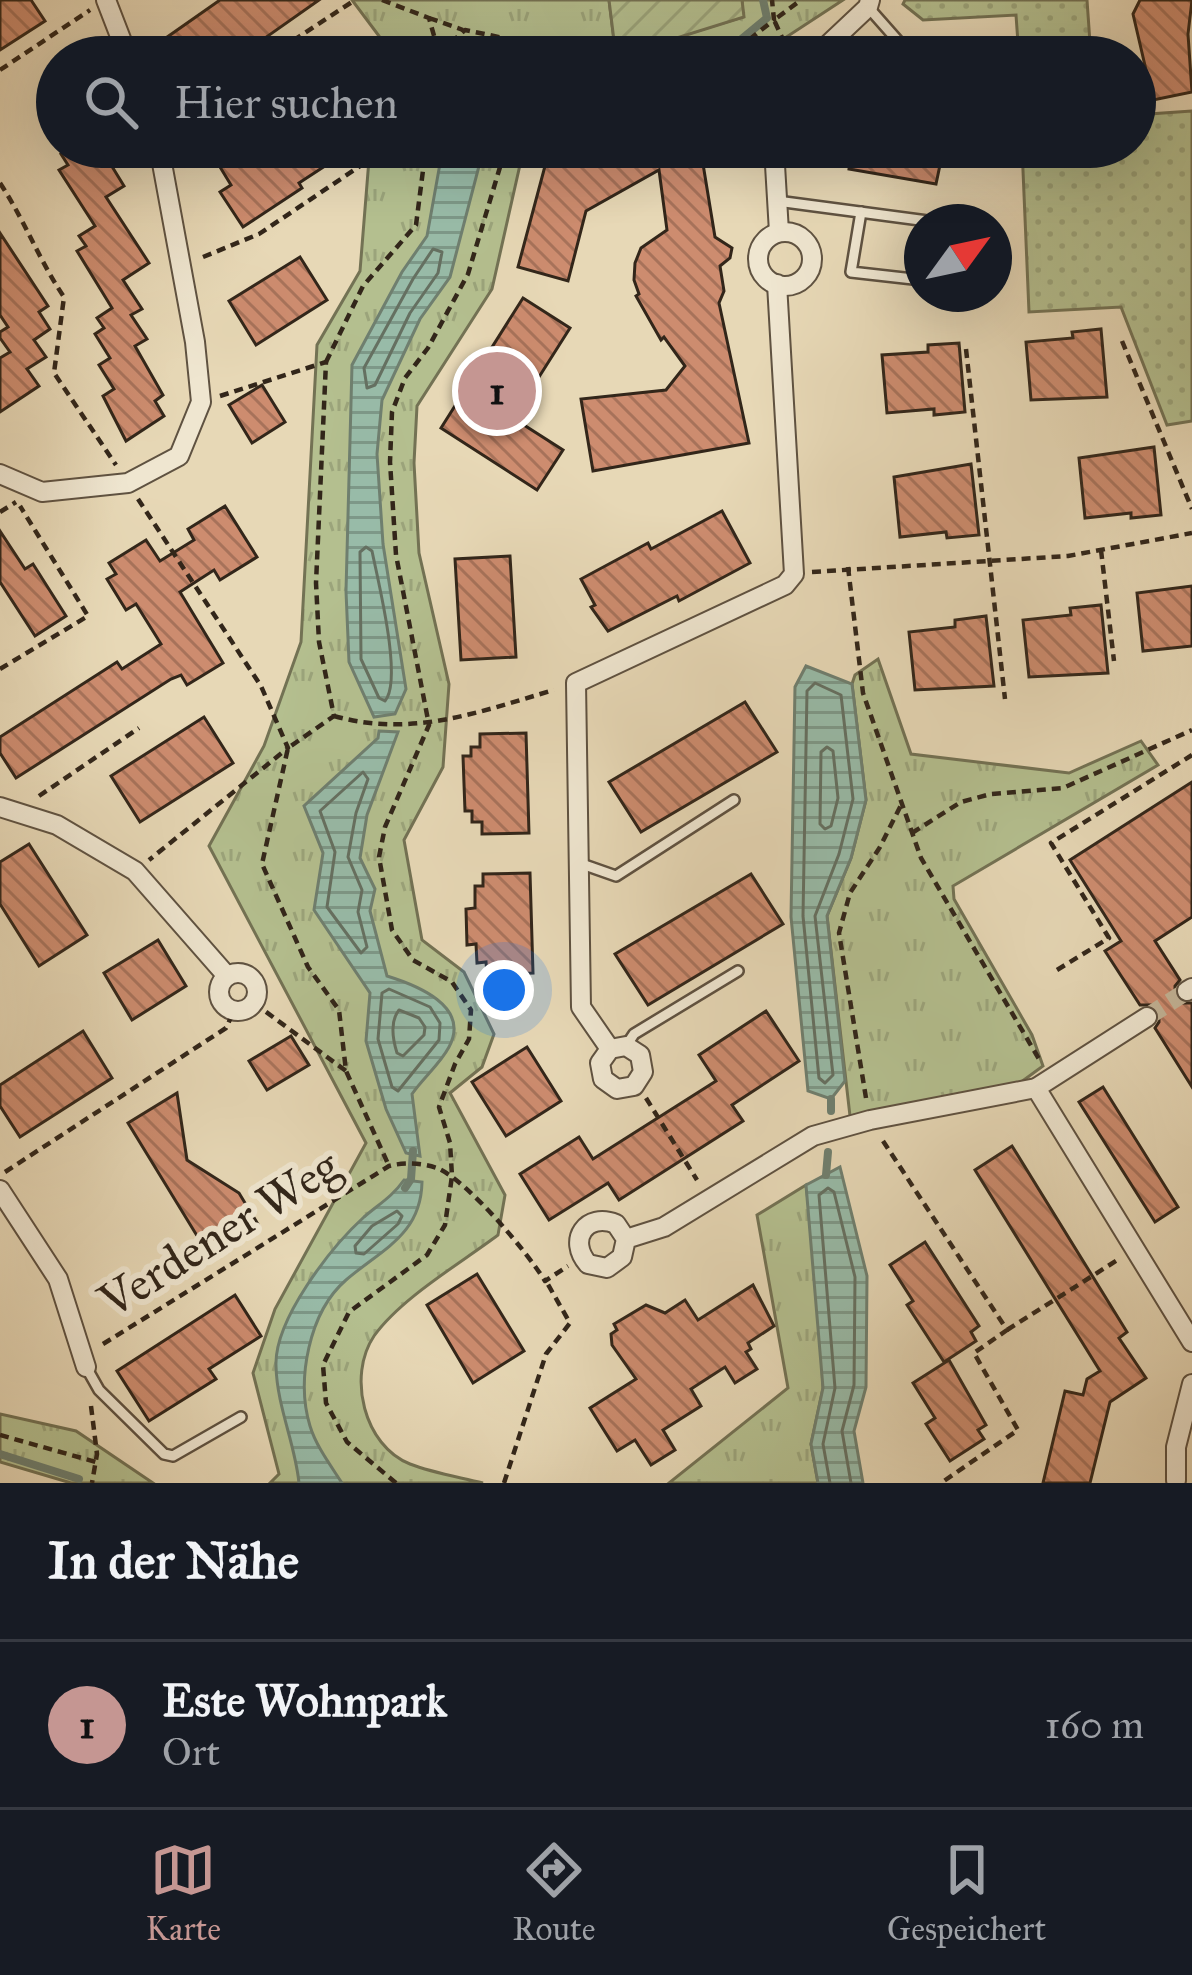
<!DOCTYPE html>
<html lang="de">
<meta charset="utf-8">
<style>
:root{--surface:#171b24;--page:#242831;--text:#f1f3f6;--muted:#9ea1a6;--line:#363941;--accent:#c59692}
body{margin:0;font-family:"IM FELL Great Primer",serif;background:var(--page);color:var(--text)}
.compass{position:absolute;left:904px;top:204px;width:108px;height:108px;border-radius:50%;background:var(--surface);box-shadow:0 12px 48px #0002;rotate:57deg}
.you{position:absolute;left:504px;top:990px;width:42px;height:42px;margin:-30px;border:9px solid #fff;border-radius:50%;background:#1a73e8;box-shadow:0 0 0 18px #1a73e833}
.badge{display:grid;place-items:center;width:78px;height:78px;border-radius:50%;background:var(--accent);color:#111;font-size:39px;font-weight:700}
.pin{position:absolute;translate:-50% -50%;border:6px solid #fff;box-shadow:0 3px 12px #0006}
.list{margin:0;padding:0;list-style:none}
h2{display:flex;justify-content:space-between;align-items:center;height:156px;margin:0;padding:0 48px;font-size:51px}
h2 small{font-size:39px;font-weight:400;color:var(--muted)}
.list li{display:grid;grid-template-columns:78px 1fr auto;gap:36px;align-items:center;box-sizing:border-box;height:168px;padding:0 48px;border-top:3px solid var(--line)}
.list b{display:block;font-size:45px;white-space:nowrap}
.list p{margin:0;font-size:39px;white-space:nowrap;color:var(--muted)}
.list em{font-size:39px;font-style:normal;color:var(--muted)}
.icon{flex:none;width:66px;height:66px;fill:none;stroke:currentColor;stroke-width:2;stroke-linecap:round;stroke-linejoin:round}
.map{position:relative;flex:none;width:1192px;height:1483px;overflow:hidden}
.search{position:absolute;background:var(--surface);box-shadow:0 12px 48px #0002;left:36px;right:36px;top:36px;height:132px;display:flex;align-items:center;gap:30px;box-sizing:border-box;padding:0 42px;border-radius:66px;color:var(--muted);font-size:45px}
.sheet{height:324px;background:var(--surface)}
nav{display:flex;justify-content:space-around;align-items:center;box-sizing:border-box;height:168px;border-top:3px solid var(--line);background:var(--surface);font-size:33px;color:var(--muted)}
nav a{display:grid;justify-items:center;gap:6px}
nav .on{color:var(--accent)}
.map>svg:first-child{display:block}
</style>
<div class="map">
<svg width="1192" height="1483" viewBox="0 0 1192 1483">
<defs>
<pattern id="grass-dots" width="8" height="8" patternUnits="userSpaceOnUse" patternTransform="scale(3)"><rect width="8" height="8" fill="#b4bf8f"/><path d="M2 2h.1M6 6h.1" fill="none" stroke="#9ba47b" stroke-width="1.8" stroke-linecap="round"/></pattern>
<pattern id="park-tufts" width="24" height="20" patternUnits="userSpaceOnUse" patternTransform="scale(3)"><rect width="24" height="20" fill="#b4bf8f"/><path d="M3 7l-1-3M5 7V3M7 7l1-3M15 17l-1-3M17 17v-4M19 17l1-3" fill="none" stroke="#9ba47b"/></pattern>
<pattern id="garden-furrows" width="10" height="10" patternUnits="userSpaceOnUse" patternTransform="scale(3)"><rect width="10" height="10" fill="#b4bf8f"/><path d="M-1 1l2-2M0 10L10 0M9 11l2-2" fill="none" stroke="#9ba47b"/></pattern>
<pattern id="water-rules" width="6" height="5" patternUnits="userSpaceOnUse" patternTransform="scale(3)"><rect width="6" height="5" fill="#98bba8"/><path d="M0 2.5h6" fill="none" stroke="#7d9888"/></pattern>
<pattern id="building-back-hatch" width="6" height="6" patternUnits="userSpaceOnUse" patternTransform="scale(3)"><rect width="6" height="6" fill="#cd8c6f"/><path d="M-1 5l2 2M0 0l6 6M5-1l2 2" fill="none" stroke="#a7725a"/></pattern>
</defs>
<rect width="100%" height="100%" fill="#e7d8b6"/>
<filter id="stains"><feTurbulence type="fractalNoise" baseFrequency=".00167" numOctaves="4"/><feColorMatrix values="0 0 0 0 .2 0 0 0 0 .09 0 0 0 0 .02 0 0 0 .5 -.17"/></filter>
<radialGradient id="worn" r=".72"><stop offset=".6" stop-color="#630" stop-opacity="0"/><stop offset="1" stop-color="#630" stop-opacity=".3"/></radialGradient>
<!-- grass -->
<g fill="url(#grass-dots)" stroke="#737254" stroke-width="3">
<path d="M905 0H1087L1091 57H1019L1016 15 923 20 903 4Z"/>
<path d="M1192 111V421L1167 425 1121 307 1029 312 1022 147H1135V115Z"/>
</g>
<!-- park -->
<g fill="url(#park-tufts)" stroke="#737254" stroke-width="3">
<path d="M352 0H609L616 56 743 17 742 0H843L756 57H377L379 36Z"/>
<path d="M370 147H524L492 289 417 406 414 463 419 553 449 684 443 767 404 840 422 940 464 972 494 1034 482 1067 450 1093 505 1195 498 1235C461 1263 401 1298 374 1336 347 1376 364 1446 410 1464 433 1473 459 1477 483 1483H270L279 1474 253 1373 275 1309 366 1143 209 846 264 746 301 642 317 345 360 271Z"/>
<path d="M878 659 911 754 1069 773 1141 741 1158 765 953 886 954 899 1032 1035 1043 1066 1017 1085 850 1116 827 916 851 858 866 800 852 684 855 675Z"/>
<path d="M806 1185 817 1273 823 1388 811 1444 818 1483H669L788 1388 757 1215Z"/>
<path d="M0 1414 76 1431 153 1483H71L0 1462Z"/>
</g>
<!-- garden -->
<path fill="url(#garden-furrows)" stroke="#737254" stroke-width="3" d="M609 0H742L744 17 616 57Z"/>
<!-- water -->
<g fill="url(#water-rules)" stroke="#6f7f6f" stroke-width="3">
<path d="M443 147H484L450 277 420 319 382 400 377 454 383 544 406 689 395 714 374 717 349 662 346 591 352 365 402 272 427 236Z"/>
<path d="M806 666 852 684 866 800 851 858 827 916 845 1081 831 1099 808 1091 791 917 795 687Z"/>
<path d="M379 731 398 732 367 815 360 858 375 889 370 911 387 976C416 985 471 1006 449 1047 440 1064 423 1078 412 1094L420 1156 406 1153 386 1109 366 1041 370 993 314 910 323 853 304 806 378 738Z"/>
<path d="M840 1167 867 1276 866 1387 854 1431 863 1483H818L811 1444 823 1388 806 1185Z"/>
<path d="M404 1180 422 1182C421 1235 382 1249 346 1280 309 1312 296 1380 310 1426 316 1446 331 1466 342 1483H299C295 1443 277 1407 276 1366 274 1320 331 1247 364 1217 379 1204 392 1197 404 1180Z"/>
</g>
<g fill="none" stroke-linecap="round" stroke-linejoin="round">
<!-- shore -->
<g stroke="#657061" stroke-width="3">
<path d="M433 249 442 252 438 273 410 313 375 385 367 388 364 368 413 279Z"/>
<path d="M366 547 372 551C378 581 403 680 385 701L379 698 361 659 360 552Z"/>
<path d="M815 683 841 695 853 799 839 854 815 916 833 1075 825 1083 819 1078 803 916 807 691Z"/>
<path d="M827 747 833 751 838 798 831 826 825 829 820 824 821 752Z"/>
<path d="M363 772 368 779 356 813 348 857 362 890 358 912 367 947 361 953 327 907 335 852 320 811Z"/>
<path d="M389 989 430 1007 440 1023 439 1040 398 1091 392 1087 378 1039 382 993Z"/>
<path d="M399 1010 419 1018 425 1027 424 1035 403 1056 397 1053C393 1040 390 1021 399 1010Z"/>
<path d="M397 1211 402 1216 398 1224 364 1254 356 1253 355 1246 372 1226Z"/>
<path d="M830 1483 823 1444 835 1388 819 1195 828 1188 834 1192 855 1277 854 1385 842 1431 851 1483"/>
</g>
<!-- stream -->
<g stroke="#6f7f6f" stroke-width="8">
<path d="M681 57 733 46 767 18 763 0"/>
<path d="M831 1111V1099"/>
<path d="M826 1175 828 1152"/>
<path d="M405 1188 411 1179 413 1151"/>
<path d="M0 1454 79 1479"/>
</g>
</g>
<!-- building -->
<g fill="url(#building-back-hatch)" stroke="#32261a" stroke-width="3">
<path d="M0 0H31L45 21 0 50Z"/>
<path d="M220 0H319L238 57H174L163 40Z"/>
<path d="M1140 0H1192L1188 34 1192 92 1153 100 1133 14Z"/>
<path d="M73 147H100L124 186 106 197 149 263 123 280 142 309 131 315 147 339 135 346 163 395 155 401 164 416 126 441 103 396 114 389 99 365 110 358 95 334 104 328 97 318 112 308 77 251 86 246 79 236 95 226 59 170 68 165 61 154Z"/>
<path d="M250 147H354L299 183 302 188 243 227 220 192 231 185 220 167Z"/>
<path d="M577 147H698L692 151 703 164 715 237 732 248 730 258 720 266 724 291 719 303 749 443 593 471 581 399 666 390 685 366 664 337 661 340 636 296 639 294 634 280 635 263 641 248 667 230 659 170 586 211 568 281 518 267 545 166Z"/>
<path d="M852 147H960L940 165 936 184 849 169Z"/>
<path d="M0 233 48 306 39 312 50 329 34 340 46 357 27 369 39 386 0 412V358L10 352 0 338V332L8 327 0 315Z"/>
<path d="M300 257 327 300 256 345 229 301Z"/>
<path d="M523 298 570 328 513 418 563 450 537 490 441 428Z"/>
<path d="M1101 329 1107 397 1031 400 1026 342 1073 338 1072 332Z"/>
<path d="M959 343 965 412 934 415V409L887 413 882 355 928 352V345Z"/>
<path d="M262 385 285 422 252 443 229 405Z"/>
<path d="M1154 447 1161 515 1131 518V513L1085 518 1079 458Z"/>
<path d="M971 464 979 535 947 538 946 532 900 537 894 477Z"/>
<path d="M225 506 257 557 220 580 214 570 180 592 223 663 187 685 181 675 171 679 16 778 0 753V737L117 662 122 669 161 644 136 604 126 610 107 579 116 574 109 563 146 540 160 561 194 540 188 529Z"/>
<path d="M722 511 750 563 679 601 677 596 608 631 591 607 595 605 581 579 648 543 651 549Z"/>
<path d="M0 531 25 569 33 564 66 616 35 636 0 582Z"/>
<path d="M510 556 516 657 461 660 455 559Z"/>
<path d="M1192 586V646L1143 651 1137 593Z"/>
<path d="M1101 605 1108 673 1029 677 1023 620 1071 615 1070 608Z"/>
<path d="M986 616 994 686 915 690 909 632 955 627V620Z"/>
<path d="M745 702 777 752 641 832 609 782Z"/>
<path d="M204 717 233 763 140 822 111 776Z"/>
<path d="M526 733 529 833 482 834V822H472V811H465L463 756H471V747H480V734Z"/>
<path d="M1192 782V917L1155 941 1180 980 1175 986V997L1182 1003H1192V1087L1155 1028 1159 1022V1011L1152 1005H1140L1105 951 1121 941 1070 860Z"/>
<path d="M29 844 87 935 39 966 0 904V862Z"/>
<path d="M530 873 533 973 487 975 486 962 477 963 476 944 467 945 466 909 475 908V886H483V874Z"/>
<path d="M751 874 783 924 648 1005 615 954Z"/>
<path d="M158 940 186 986 132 1020 104 973Z"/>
<path d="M766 1011 799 1061 732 1105 743 1121 619 1200 608 1183 549 1220 520 1174 579 1137 593 1159 716 1081 699 1055Z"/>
<path d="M83 1031 112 1078 20 1137 0 1106V1085Z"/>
<path d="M291 1036 309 1065 267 1090 249 1061Z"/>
<path d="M527 1047 561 1101 506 1136 472 1082Z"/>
<path d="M1103 1087 1178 1207 1155 1222 1079 1102Z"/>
<path d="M177 1093 187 1160 239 1193 259 1226 210 1257 128 1123Z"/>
<path d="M1012 1146 1127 1332 1119 1338 1146 1378 1110 1402 1090 1483H1043L1065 1391 1083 1395 1087 1379 1100 1371 975 1170Z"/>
<path d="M925 1242 979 1326 971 1332 976 1341 944 1362 907 1305 913 1301 890 1265Z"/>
<path d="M477 1274 524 1351 473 1383 427 1305Z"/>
<path d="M753 1285 774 1326 748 1343 751 1349 746 1352 757 1369 735 1383 725 1367 691 1389 701 1406 663 1430 675 1450 651 1465 635 1440 617 1451 590 1408 636 1379 612 1345 611 1334 617 1330 614 1324 646 1305 665 1313 685 1300 698 1320Z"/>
<path d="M235 1295 261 1336 209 1369 216 1379 149 1421 117 1371Z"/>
<path d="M949 1360 986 1425 978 1430 984 1439 950 1461 926 1424 935 1418 913 1383Z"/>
</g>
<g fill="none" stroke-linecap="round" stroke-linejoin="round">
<!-- minor-tunnel -->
<path stroke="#c3b497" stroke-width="18" stroke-dasharray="18 9" stroke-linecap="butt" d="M1147 1017 1187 991"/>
<defs>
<g id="service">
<path d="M868 7 906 50"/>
<path d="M899 57 919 45 966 51"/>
<path d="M777 201 935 222"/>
<path d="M861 212 851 272 922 280"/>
<path d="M579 863 616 876 734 800"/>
<path d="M626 1046 634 1034 738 971"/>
<path d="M86 1367 99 1390 164 1454 173 1456 241 1417"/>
</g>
<g id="minor">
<path d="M106 0 128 57"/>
<path d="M815 57 868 7 870 0"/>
<path d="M778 147 775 165 779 232"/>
<circle cx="785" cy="259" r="27"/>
<path d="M0 474 42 492 128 483 179 456 201 402 195 342 159 147"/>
<path d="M0 807 57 825 135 871 227 976"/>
<circle cx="238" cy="992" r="19"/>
<path d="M1187 991 1192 988"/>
<path d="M610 1049 626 1046 640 1055 643 1072 634 1086 617 1089 603 1079 600 1063 610 1049 581 1007 576 683 785 585 794 574 777 284"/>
<path d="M1036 1088 1192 1342"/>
<path d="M0 1190 58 1279 86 1367"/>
<path d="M626 1239 622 1257 607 1268 588 1264C567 1240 586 1212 616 1224L626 1239 664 1227 813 1136 870 1120 1036 1088 1147 1017"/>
<path d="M1176 1480V1447L1192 1384"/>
</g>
</defs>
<!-- service casing -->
<use href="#service" stroke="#5f5241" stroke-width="14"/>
<!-- minor casing -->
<use href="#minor" stroke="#5f5241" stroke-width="22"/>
<!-- path -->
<g stroke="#32261a" stroke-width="4.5" stroke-dasharray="9 6" stroke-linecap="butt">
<path d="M382 0 429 18 440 57"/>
<path d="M429 18 463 30"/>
<path d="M440 53 465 30 566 51 570 57"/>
<path d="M268 57 355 0"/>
<path d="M709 57 736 50 774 20 772 0"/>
<path d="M791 57 774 20 801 0"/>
<path d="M0 70 90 10"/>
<path d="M0 183C25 221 39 260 64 297L54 373 116 465"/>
<path d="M203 257 259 234 363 164H424"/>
<path d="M1122 341 1192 509"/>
<path d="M966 349 1005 699"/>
<path d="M326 362 363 286 416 225 426 147"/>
<path d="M220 396 326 362 316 583 319 642 334 716 288 748 262 864 308 967 339 1010 346 1071 389 1166"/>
<path d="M138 499 261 686 288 748 149 860"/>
<path d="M0 512 16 502"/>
<path d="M1101 550 1114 661"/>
<path d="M848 567 863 693 921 858 1039 1059"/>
<path d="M812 572 1068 556 1192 533"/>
<path d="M0 669 88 616 20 506"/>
<path d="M334 716C413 738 478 712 554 690"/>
<path d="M39 796 139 728"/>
<path d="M912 833 961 802 991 794 1063 788 1192 730"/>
<path d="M1057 970 1109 938 1051 843 1192 755"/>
<path d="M254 1003 346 1071"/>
<path d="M646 1098 697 1180"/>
<path d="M866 1098 839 933 850 893 880 847 901 805"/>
<path d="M883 1141 1007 1330 974 1353 1018 1430 941 1483"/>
<path d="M5 1172 226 1028 234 1011"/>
<path d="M1007 1330 1119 1259"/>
<path d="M103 1344 389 1166C403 1162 423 1163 437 1168 467 1180 528 1253 545 1281L568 1266"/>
<path d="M91 1406 97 1454 92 1483"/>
<path d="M0 1435 96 1462"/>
<path d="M396 1483 347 1442 326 1403 323 1365 349 1312 427 1255 445 1225 452 1176 450 1143 439 1107 455 1064 469 1039 471 1010 452 982 413 960 392 930 379 857 385 827 429 725 396 555 390 462 392 412 405 378 428 348 468 274 506 147"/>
<path d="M504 1483 546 1354 570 1323 546 1281"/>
</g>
<!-- service -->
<use href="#service" stroke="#efe6d0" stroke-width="9"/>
<!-- minor -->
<use href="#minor" stroke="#efe6d0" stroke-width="18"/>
</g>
<g text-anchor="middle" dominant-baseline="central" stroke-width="12" stroke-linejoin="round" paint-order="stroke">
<!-- street labels -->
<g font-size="48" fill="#32261a" stroke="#efe6d0">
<text transform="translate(219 1233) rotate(-32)">Verdener Weg</text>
</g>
</g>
<rect width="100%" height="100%" filter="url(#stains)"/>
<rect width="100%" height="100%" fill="url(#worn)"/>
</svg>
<svg class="compass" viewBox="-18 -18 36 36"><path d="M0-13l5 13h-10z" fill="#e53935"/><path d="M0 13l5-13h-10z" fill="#9ea1a6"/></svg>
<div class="you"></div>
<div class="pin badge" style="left:497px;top:391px">1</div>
<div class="search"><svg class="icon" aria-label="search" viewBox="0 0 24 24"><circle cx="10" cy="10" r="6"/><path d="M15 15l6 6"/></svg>Hier suchen</div>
</div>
<section class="sheet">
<h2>In der Nähe<small></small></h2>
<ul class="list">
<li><span class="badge">1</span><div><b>Este Wohnpark</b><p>Ort</p></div><em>160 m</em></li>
</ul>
</section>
<nav>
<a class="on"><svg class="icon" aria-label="map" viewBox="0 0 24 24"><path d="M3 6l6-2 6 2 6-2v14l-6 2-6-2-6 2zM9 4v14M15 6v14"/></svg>Karte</a>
<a><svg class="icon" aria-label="directions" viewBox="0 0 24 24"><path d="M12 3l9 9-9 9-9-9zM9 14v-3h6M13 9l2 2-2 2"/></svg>Route</a>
<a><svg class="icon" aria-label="saved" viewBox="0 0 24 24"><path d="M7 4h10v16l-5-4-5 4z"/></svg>Gespeichert</a>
</nav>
